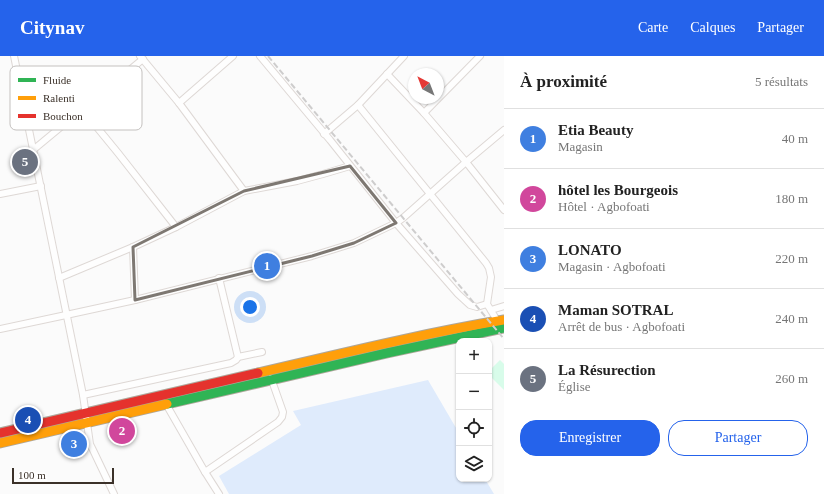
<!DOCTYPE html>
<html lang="fr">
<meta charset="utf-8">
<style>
:root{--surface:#fff;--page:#f6f6f6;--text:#222;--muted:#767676;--line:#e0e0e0;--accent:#2563eb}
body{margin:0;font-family:Georgia,serif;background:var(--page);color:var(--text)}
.controls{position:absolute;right:12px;bottom:12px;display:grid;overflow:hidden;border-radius:8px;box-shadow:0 1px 3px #0004}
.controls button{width:36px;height:36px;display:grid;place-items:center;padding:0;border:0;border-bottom:1px solid var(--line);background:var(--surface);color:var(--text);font:20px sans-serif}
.compass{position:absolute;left:408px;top:12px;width:36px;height:36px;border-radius:50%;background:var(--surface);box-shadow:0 1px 3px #0004;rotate:318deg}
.scale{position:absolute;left:12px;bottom:10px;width:102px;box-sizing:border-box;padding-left:4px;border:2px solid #3b3129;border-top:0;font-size:11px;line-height:14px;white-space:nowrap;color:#3b3129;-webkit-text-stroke:3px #fff;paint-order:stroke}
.you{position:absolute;left:250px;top:251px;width:14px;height:14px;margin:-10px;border:3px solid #fff;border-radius:50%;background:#1a73e8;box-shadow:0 0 0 6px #1a73e833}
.badge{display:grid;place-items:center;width:26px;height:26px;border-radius:50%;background:var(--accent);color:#fff;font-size:13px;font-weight:700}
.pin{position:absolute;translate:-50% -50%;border:2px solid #fff;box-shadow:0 1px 4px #0006}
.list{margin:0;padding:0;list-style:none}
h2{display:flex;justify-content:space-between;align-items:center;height:52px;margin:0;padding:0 16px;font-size:17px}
h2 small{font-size:13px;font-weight:400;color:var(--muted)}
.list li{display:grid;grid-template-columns:26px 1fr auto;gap:12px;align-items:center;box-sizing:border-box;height:60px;padding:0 16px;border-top:1px solid var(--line)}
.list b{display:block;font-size:15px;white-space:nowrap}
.list p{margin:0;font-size:13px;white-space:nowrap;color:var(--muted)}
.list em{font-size:13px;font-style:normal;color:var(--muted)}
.actions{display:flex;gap:8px;padding:12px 16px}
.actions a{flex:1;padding:9px 0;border:1px solid var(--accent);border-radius:16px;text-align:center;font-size:14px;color:var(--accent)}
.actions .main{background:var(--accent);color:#fff}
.icon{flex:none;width:22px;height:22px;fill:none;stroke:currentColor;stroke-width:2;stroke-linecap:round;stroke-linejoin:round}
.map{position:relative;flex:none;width:504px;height:438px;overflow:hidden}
header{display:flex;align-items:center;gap:24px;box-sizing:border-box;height:56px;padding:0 20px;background:var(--accent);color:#fff}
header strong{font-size:19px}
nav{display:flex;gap:22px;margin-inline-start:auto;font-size:14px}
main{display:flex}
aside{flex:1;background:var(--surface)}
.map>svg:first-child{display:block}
</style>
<header>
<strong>Citynav</strong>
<nav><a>Carte</a><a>Calques</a><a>Partager</a></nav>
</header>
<main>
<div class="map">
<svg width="504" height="438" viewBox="0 0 504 438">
<rect width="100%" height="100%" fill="#fbfbfb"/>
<!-- green -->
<path fill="#d8fcea" d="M500 304 504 308V334L489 319V315Z"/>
<!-- water -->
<path fill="#dfebfc" d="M428 324 459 377V423H485L494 438H229L219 420 301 369 293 355Z"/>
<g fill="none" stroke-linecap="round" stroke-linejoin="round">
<defs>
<g id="street">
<path d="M14 0 83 339 90 388 93 394 114 438"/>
<path d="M140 0 179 47 244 135"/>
<path d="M260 0 330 84 396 167 458 238 470 249 477 251 487 248"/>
<path d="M387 18 424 57 466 106 504 154"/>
<path d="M179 47 233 0"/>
<path d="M358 49 486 207 489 212 491 221 487 248 498 266"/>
<path d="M82 53 118 97 176 171"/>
<path d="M424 57 480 0"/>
<path d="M324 78 358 49 404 0"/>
<path d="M33 94 143 3"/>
<path d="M0 138 41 130"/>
<path d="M133 191 135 244"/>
<path d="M59 222 133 191 176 171 244 135 297 125 323 118 350 110"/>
<path d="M491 254 504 250"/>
<path d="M0 273 66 259 135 244 312 200 354 187 396 167 403 162 466 106 504 74"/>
<path d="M238 301 262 296"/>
<path d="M83 339 231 307 236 304 238 301 219 222"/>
<path d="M166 348 205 416 219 438"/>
<path d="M205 416 278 366 282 361 283 356 271 322"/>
</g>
<path id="fast" d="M167 348 387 297 504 272"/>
<g id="slow">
<path d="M258 317C340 298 421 278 504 264"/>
<path d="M0 387 167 348"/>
</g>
<path id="jam" d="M0 377 258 317"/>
</defs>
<!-- street casing -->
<use href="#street" stroke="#ded8d5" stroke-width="8"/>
<!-- fast casing -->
<use href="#fast" stroke="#aea79b" stroke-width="11"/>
<!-- slow casing -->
<use href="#slow" stroke="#aea79b" stroke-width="11"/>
<!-- jam casing -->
<use href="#jam" stroke="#aea79b" stroke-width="11"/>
<!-- street -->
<use href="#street" stroke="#fefefe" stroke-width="6"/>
<!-- fast -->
<use href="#fast" stroke="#30b455" stroke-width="9"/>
<!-- slow -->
<use href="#slow" stroke="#ff9f0a" stroke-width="9"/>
<!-- jam -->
<use href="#jam" stroke="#e5322d" stroke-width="9"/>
<!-- rail -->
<path stroke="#cecdcd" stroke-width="2" stroke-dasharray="6 3" stroke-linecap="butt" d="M268 0 504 283"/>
</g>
<!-- marked area -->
<path fill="none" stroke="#7e7872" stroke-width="3" stroke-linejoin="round" d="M350 110 396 167 354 187 312 200 135 244 133 191 244 135Z"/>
<!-- legend -->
<rect x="10" y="10" width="132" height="64" rx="6" fill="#fff" stroke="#c4c1bf" stroke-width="1"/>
<rect x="18" y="22" width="18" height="4" fill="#30b455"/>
<rect x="18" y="40" width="18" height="4" fill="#ff9f0a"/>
<rect x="18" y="58" width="18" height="4" fill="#e5322d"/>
<g font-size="11" fill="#3b3129">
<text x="43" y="28">Fluide</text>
<text x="43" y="46">Ralenti</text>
<text x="43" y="64">Bouchon</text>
</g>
</svg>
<div class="controls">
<button>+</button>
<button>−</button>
<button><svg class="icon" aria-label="locate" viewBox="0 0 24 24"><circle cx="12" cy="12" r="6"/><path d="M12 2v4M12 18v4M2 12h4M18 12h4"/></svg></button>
<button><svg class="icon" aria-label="layers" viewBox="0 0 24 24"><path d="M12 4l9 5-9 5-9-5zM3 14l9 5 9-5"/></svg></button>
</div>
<svg class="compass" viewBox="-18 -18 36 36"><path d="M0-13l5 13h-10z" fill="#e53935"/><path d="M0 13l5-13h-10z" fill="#767676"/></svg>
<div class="scale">100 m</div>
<div class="you"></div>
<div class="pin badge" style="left:267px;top:210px;background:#3f7fe0">1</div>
<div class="pin badge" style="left:122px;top:375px;background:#d1479c">2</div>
<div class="pin badge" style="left:74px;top:388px;background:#3f7fe0">3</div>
<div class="pin badge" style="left:28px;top:364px;background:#1a4fb4">4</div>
<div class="pin badge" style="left:25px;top:106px;background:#6b7280">5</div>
</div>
<aside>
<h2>À proximité<small>5 résultats</small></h2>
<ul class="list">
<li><span class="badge" style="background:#3f7fe0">1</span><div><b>Etia Beauty</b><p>Magasin</p></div><em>40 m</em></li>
<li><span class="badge" style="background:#d1479c">2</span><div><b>hôtel les Bourgeois</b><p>Hôtel · Agbofoati</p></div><em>180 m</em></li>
<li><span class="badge" style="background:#3f7fe0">3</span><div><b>LONATO</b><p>Magasin · Agbofoati</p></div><em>220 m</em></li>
<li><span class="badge" style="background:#1a4fb4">4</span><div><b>Maman SOTRAL</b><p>Arrêt de bus · Agbofoati</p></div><em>240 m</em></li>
<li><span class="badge" style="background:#6b7280">5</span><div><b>La Résurection</b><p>Église</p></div><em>260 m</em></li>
</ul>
<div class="actions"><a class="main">Enregistrer</a><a>Partager</a></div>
</aside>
</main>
